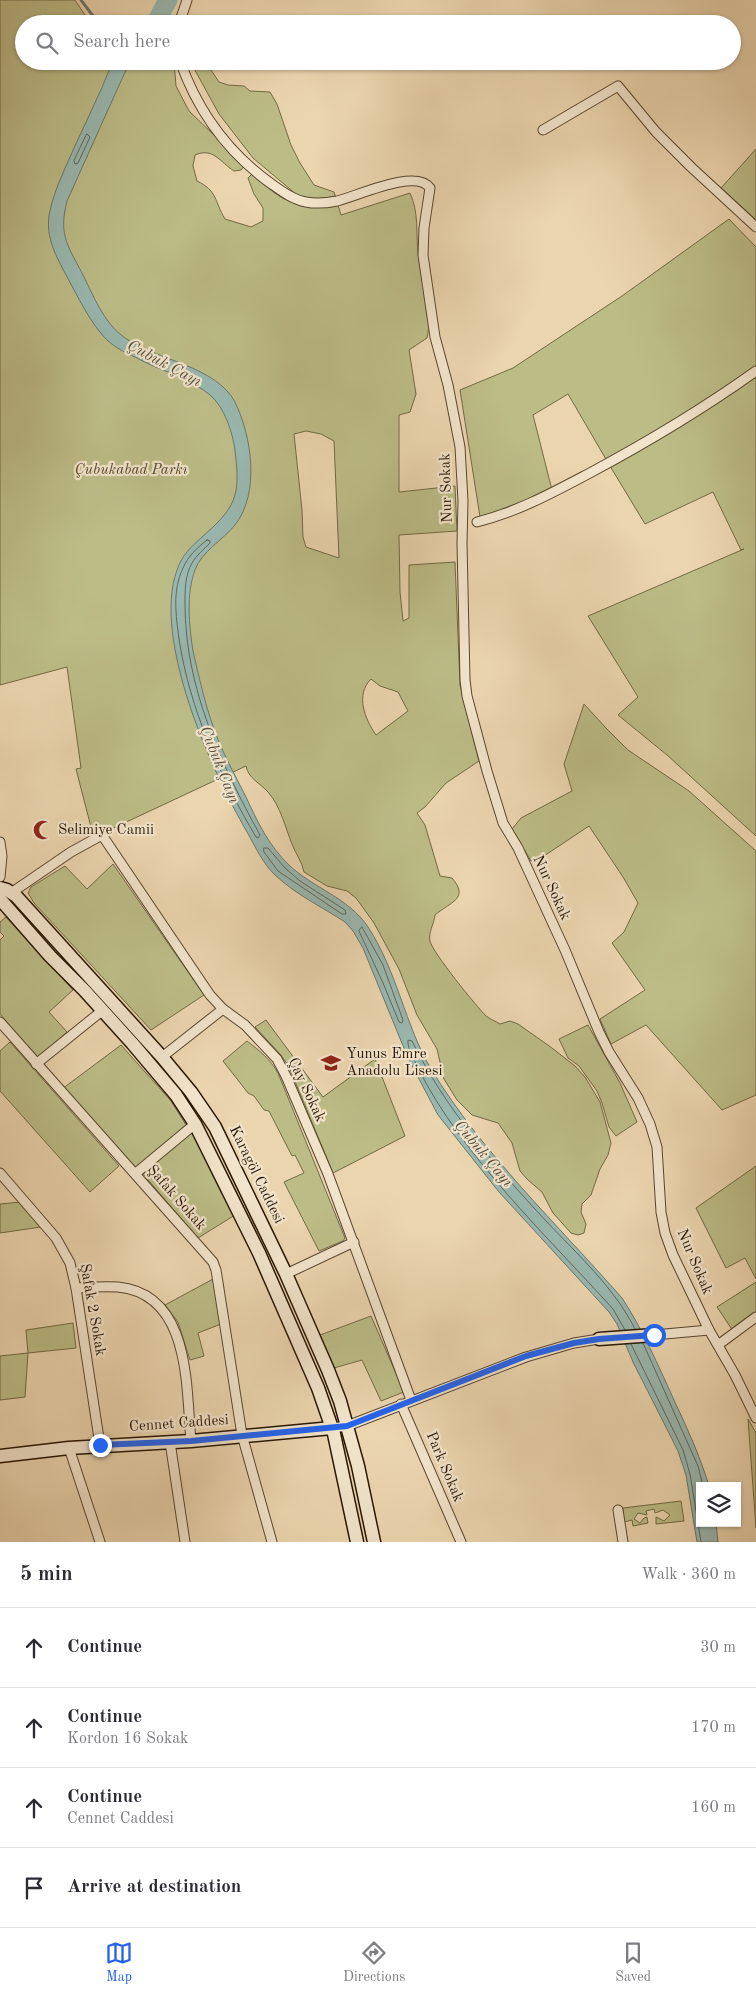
<!DOCTYPE html>
<meta charset="utf-8">
<style>
:root{--surface:#fff;--page:#f7f7f7;--text:#2b2b33;--muted:#7c7c81;--line:#e1e1e2;--accent:#2563eb}
body{margin:0;font-family:"Old Standard TT",serif;background:var(--page);color:var(--text)}
.controls{position:absolute;right:15px;bottom:15px;display:grid;overflow:hidden;border-radius:0px;box-shadow:0 1px 4px #0004}
.controls button{width:45px;height:45px;display:grid;place-items:center;padding:0;border:0;border-bottom:1px solid var(--line);background:var(--surface);color:var(--text);font:25px sans-serif}
.stop{position:absolute;width:15px;height:15px;margin:-11px;border:4px solid #2563eb;border-radius:50%;background:#fff}
.stop.end{background:#2563eb;border-color:#fff;box-shadow:0 1px 5px #0008}
.list{margin:0;padding:0;list-style:none}
h2{display:flex;justify-content:space-between;align-items:center;height:65px;margin:0;padding:0 20px;font-size:21px}
h2 small{font-size:16px;font-weight:400;color:var(--muted)}
.list li{display:grid;grid-template-columns:32px 1fr auto;gap:15px;align-items:center;box-sizing:border-box;height:80px;padding:0 20px;border-top:1px solid var(--line)}
.list b{display:block;font-size:19px;white-space:nowrap}
.list p{margin:0;font-size:16px;white-space:nowrap;color:var(--muted)}
.list em{font-size:16px;font-style:normal;color:var(--muted)}
.icon{flex:none;width:28px;height:28px;fill:none;stroke:currentColor;stroke-width:2;stroke-linecap:round;stroke-linejoin:round}
.map{position:relative;flex:none;width:756px;height:1542px;overflow:hidden}
.search{position:absolute;background:var(--surface);box-shadow:0 1px 4px #0004;left:15px;right:15px;top:15px;height:55px;display:flex;align-items:center;gap:12px;box-sizing:border-box;padding:0 18px;border-radius:28px;color:var(--muted);font-size:19px}
.sheet{height:385px;background:var(--surface)}
nav{display:flex;justify-content:space-around;align-items:center;box-sizing:border-box;height:70px;border-top:1px solid var(--line);background:var(--surface);font-size:14px;color:var(--muted)}
nav a{display:grid;justify-items:center;gap:2px}
nav .on{color:var(--accent)}
.map>svg:first-child{display:block}
</style>
<div class="map">
<svg width="756" height="1542" viewBox="0 0 756 1542">
<rect width="100%" height="100%" fill="#ebd5af"/>
<filter id="stains"><feTurbulence type="fractalNoise" baseFrequency=".004" numOctaves="4"/><feColorMatrix values="0 0 0 0 .2 0 0 0 0 .09 0 0 0 0 .02 0 0 0 .5 -.17"/></filter>
<radialGradient id="worn" r=".72"><stop offset=".6" stop-color="#630" stop-opacity="0"/><stop offset="1" stop-color="#630" stop-opacity=".3"/></radialGradient>
<!-- green -->
<g fill="#bcbc87" stroke="#726945" fill-rule="evenodd">
<path d="M0 0H75L91 24H24V61H174L176 86 189 111 245 165 241 170 234 171C220 162 213 147 195 155L193 166 197 181C218 191 214 201 225 219L251 227 263 221V208L254 194 248 178 252 174C270 189 285 206 311 205 316 205 324 200 329 198L309 199 297 195 253 158 219 114 190 61H205L219 82 228 85 244 86 250 91 270 92 277 104 291 145 300 163 314 185 334 192 341 215 410 193C419 212 416 234 418 254 422 279 433 313 427 338L409 350 416 394 410 412 399 415V492L455 486 457 531 399 535 400 592 403 621 409 618V565L455 562 460 685 479 761 446 783 425 807 417 813 425 825 440 876 452 878C470 899 450 902 435 915 434 924 428 933 430 941 432 952 477 1007 486 1016 490 1019 495 1021 500 1024L510 1021 518 1024 552 1048 575 1066 585 1077 600 1102 611 1143 608 1155 600 1169 591 1195 582 1204 581 1212 586 1224 584 1233 578 1235 571 1233 553 1213 542 1192 528 1180 520 1171 512 1143 498 1123 472 1115 457 1100 444 1079 437 1049 417 1015 399 969 374 923 356 898 347 891 327 886 304 872C302 861 296 855 292 844 285 827 281 807 268 792 260 783 248 778 246 766L105 832 92 831 76 769 81 768 67 667 0 685ZM306 431 321 434 334 441 339 558 306 547 303 537 302 510 294 434ZM371 679 380 686 398 692 408 711 376 735C365 719 355 695 371 679Z"/>
<path d="M756 149V220L721 188Z"/>
<path d="M729 219 756 247V366L645 440 607 461 568 394 533 415 552 490 524 504 480 517 460 390 513 368 622 296Z"/>
<path d="M756 374V836L667 755 618 715 638 697 588 616 744 549 741 550 713 492 645 524 610 466Z"/>
<path d="M584 704 605 727 628 750 689 791 756 851V1095L722 1110 646 1025 611 1044 600 1019 645 990 612 943 624 932 638 903 623 877 589 826 544 856 531 861 512 829 521 818 572 791 564 764Z"/>
<path d="M113 864 204 995 151 1030 34 903 28 893 31 887 65 866 87 889Z"/>
<path d="M6 917 73 990 49 1012 67 1032 36 1059 0 1014V940L4 936 0 932V922Z"/>
<path d="M266 1020 323 1097 375 1059 405 1136 333 1173 289 1067 281 1055 255 1027Z"/>
<path d="M588 1025 620 1083 637 1122 616 1136 609 1127 602 1103 597 1091 579 1066 568 1058 559 1039Z"/>
<path d="M247 1041C260 1051 270 1059 278 1073L345 1238 343 1241 319 1251 284 1182 304 1173 295 1155 292 1156 269 1111 264 1110 254 1096 248 1093 223 1061Z"/>
<path d="M10 1042 119 1166 90 1192 0 1091V1051Z"/>
<path d="M121 1045 171 1101 186 1125 136 1169 62 1089Z"/>
<path d="M193 1130 235 1215 198 1238 143 1174Z"/>
<path d="M756 1166V1279L745 1258 726 1268 696 1208Z"/>
<path d="M21 1202 41 1227 0 1233V1204Z"/>
<path d="M213 1279 221 1324 198 1333 204 1356 190 1360 178 1322 165 1305Z"/>
<path d="M756 1282V1314L733 1331 717 1307Z"/>
<path d="M371 1316 404 1392 381 1401 362 1360 334 1368 320 1335Z"/>
<path d="M73 1323 76 1348 28 1353 25 1397 0 1400V1356L28 1353 26 1330Z"/>
<path d="M748 1419 756 1433V1528Z"/>
<path d="M681 1501 684 1521 656 1524V1517L664 1521 670 1515 663 1510 655 1513 654 1509 646 1511 647 1515 638 1513 634 1519 640 1523 644 1518 647 1517 648 1523 633 1526 632 1520 624 1522 623 1508Z"/>
</g>
<!-- water -->
<path fill="#99b8b0" stroke="#6c776b" d="M113 61H130L67 201C59 233 66 243 81 271 93 294 103 323 125 338 156 360 216 366 235 402 252 437 260 493 235 525 223 540 201 552 195 570 186 594 189 626 193 651 199 677 205 704 214 729 222 752 235 775 246 797 257 821 269 846 289 865 313 888 349 898 368 927 397 971 405 1025 431 1069 483 1154 557 1224 622 1298 643 1330 658 1365 674 1400 687 1428 700 1456 709 1486H700V1523H716L718 1542H697L686 1475 678 1451 633 1362 617 1324 609 1312 499 1192 438 1115 408 1058 363 948 353 931 345 922C322 907 295 894 275 875 263 864 255 846 247 832 211 770 152 639 177 570 182 555 191 547 202 537 235 508 241 497 235 451 233 433 224 406 210 395 190 378 158 370 135 357 126 353 116 348 108 341 91 325 77 295 66 275 56 256 46 238 49 216 52 198 59 182 66 166 81 131 99 97 113 61Z"/>
<g fill="none" stroke-linecap="round" stroke-linejoin="round">
<!-- shore -->
<g stroke="#60675a" stroke-width="1">
<path d="M87 134 90 137 78 163 75 164 74 161Z"/>
<path d="M207 540 210 541V543C204 549 196 556 192 563 185 574 185 592 185 604 185 687 221 764 260 835L258 838 256 837C220 776 190 710 179 639 176 615 172 591 183 568 188 556 197 548 207 540Z"/>
<path d="M264 848H268L285 868 300 881 345 910 346 914H342L278 871 264 852Z"/>
<path d="M362 927 383 965 403 1020 402 1023 399 1022 383 983 359 931Z"/>
<path d="M625 1330 613 1309C547 1236 462 1156 418 1068 415 1060 407 1049 408 1040L412 1041C445 1108 495 1166 546 1221 577 1254 614 1287 635 1329"/>
<path d="M643 1343 698 1466 703 1486"/>
<path d="M631 1344 683 1450 690 1474 701 1542"/>
</g>
<!-- stream -->
<path stroke="#6c776b" stroke-width="3" d="M81 0 99 24"/>
<!-- river -->
<path stroke="#99b8b0" stroke-width="19" d="M155 24 168 0"/>
<defs>
<g id="street">
<path d="M179 24 187 0"/>
<path d="M180 61C198 112 229 154 273 185 283 192 294 200 306 202 316 204 327 203 337 201 358 196 416 168 430 188L424 228 423 255 435 337 448 385 460 447 463 501 462 543 465 680 467 696 487 771 503 823 518 848 565 950 599 1032 609 1052 638 1098 650 1124 657 1147 661 1212 665 1233 673 1255 709 1330 735 1375 756 1418"/>
<path d="M543 130 618 86 656 132 691 167 756 227"/>
<path d="M477 522C517 512 552 493 588 474 646 443 703 409 756 371"/>
<path d="M0 842 2 856 0 877"/>
<path d="M11 893 71 852 102 835 210 995 223 1009 245 1025 277 1059 286 1076 328 1174 411 1400"/>
<path d="M0 1022 213 1262 216 1270 242 1435 272 1542"/>
<path d="M162 1057 223 1009"/>
<path d="M36 1064 103 1010"/>
<path d="M0 1173 56 1238 70 1263 76 1288 100 1445"/>
<path d="M136 1173 195 1124"/>
<path d="M286 1274 354 1242"/>
<path d="M76 1288C90 1287 105 1286 118 1287 191 1294 186 1387 191 1441"/>
<path d="M654 1335 709 1330"/>
<path d="M718 1345 756 1317"/>
<path d="M401 1404 461 1542"/>
<path d="M332 1428 347 1426 526 1357 574 1343 599 1339"/>
<path d="M170 1442 185 1542"/>
<path d="M69 1448 100 1542"/>
<path d="M618 1510 623 1542"/>
</g>
<g id="secondary">
<path d="M0 888 7 890 16 896 162 1057 191 1092 215 1127 286 1274 328 1370 340 1401 358 1466 374 1542"/>
<path d="M0 899 50 956 85 991 132 1043 176 1095 195 1124 259 1253 318 1388 334 1434 357 1542"/>
<path d="M599 1339 654 1335"/>
<path d="M0 1456 69 1448 191 1441 332 1428"/>
</g>
</defs>
<!-- street casing -->
<use href="#street" stroke="#59462e" stroke-width="11"/>
<!-- secondary casing -->
<use href="#secondary" stroke="#281603" stroke-width="15"/>
<!-- street -->
<use href="#street" stroke="#f2e4cb" stroke-width="9"/>
<!-- secondary -->
<use href="#secondary" stroke="#f2e4cb" stroke-width="12"/>
</g>
<g fill="none" stroke-linecap="round" stroke-linejoin="round">
<!-- route -->
<path stroke="#2563eb" stroke-width="6" d="M100 1445 191 1441 347 1426 526 1356 574 1343 599 1339 654 1335"/>
</g>
<!-- icons -->
<defs>
<symbol id="mosque-bare" viewBox="-9 -9 18 18"><path d="M3.5-4.9A6 6 0 1 0 3.5 4.9A5 5 0 1 1 3.5-4.9Z" fill="#8f2418" stroke="#f2e4cb" stroke-width="2.5" paint-order="stroke"/></symbol>
<symbol id="school-bare" viewBox="-9 -9 18 18"><path d="M0-5L7-2L0 1L-7-2ZM-4 1L0 2.5L4 1V4Q0 6-4 4Z" fill="#8f2418" stroke="#f2e4cb" stroke-width="2.5" paint-order="stroke"/></symbol>
</defs>
<g fill-rule="evenodd">
<use href="#mosque-bare" x="29" y="816" width="28" height="28"/>
<use href="#school-bare" x="317" y="1049" width="28" height="28"/>
</g>
<g text-anchor="middle" dominant-baseline="central" stroke-width="4.5" stroke-linejoin="round" paint-order="stroke">
<!-- park labels -->
<g font-size="15" font-style="italic" fill="#54482b" stroke="#f2e4cb">
<text x="131" y="470">Çubukabad Parkı</text>
</g>
<!-- street labels -->
<g font-size="15" fill="#281603" stroke="#f2e4cb">
<text transform="translate(447 488) rotate(-92)">Nur Sokak</text>
<text transform="translate(551 888) rotate(65)">Nur Sokak</text>
<text transform="translate(306 1090) rotate(65)">Çay Sokak</text>
<text transform="translate(256 1175) rotate(64)">Karagöl Caddesi</text>
<text transform="translate(176 1198) rotate(49)">Şafak Sokak</text>
<text transform="translate(694 1262) rotate(67)">Nur Sokak</text>
<text transform="translate(92 1310) rotate(80)">Şafak 2 Sokak</text>
<text transform="translate(179 1424) rotate(-4)">Cennet Caddesi</text>
<text transform="translate(444 1467) rotate(67)">Park Sokak</text>
</g>
<!-- poi labels -->
<g font-size="15" fill="#281603" stroke="#f2e4cb" text-anchor="start">
<text x="58" y="830">Selimiye Camii</text>
<text x="346" y="1054">Yunus Emre<tspan x="346" dy="17">Anadolu Lisesi</tspan></text>
</g>
<!-- water labels -->
<g font-size="16" font-style="italic" fill="#504f40" stroke="#f2e4cb">
<text transform="translate(164 364) rotate(28)">Çubuk Çayı</text>
<text transform="translate(219 765) rotate(68)">Çubuk Çayı</text>
<text transform="translate(483 1154) rotate(50)">Çubuk Çayı</text>
</g>
</g>
<rect width="100%" height="100%" filter="url(#stains)"/>
<rect width="100%" height="100%" fill="url(#worn)"/>
</svg>
<div class="controls">
<button><svg class="icon" aria-label="layers" viewBox="0 0 24 24"><path d="M12 4l9 5-9 5-9-5zM3 14l9 5 9-5"/></svg></button>
</div>
<div class="stop" style="left:654px;top:1335px"></div>
<div class="stop end" style="left:100px;top:1445px"></div>
<div class="search"><svg class="icon" aria-label="search" viewBox="0 0 24 24"><circle cx="10" cy="10" r="6"/><path d="M15 15l6 6"/></svg>Search here</div>
</div>
<section class="sheet">
<h2>5 min<small>Walk · 360 m</small></h2>
<ul class="list">
<li><svg class="icon" aria-label="ahead" viewBox="0 0 24 24"><path d="M12 20V5M6 11l6-6 6 6"/></svg><div><b>Continue</b></div><em>30 m</em></li>
<li><svg class="icon" aria-label="ahead" viewBox="0 0 24 24"><path d="M12 20V5M6 11l6-6 6 6"/></svg><div><b>Continue</b><p>Kordon 16 Sokak</p></div><em>170 m</em></li>
<li><svg class="icon" aria-label="ahead" viewBox="0 0 24 24"><path d="M12 20V5M6 11l6-6 6 6"/></svg><div><b>Continue</b><p>Cennet Caddesi</p></div><em>160 m</em></li>
<li><svg class="icon" aria-label="arrive" viewBox="0 0 24 24"><path d="M6 21V4h12l-3 4 3 4H6"/></svg><div><b>Arrive at destination</b></div></li>
</ul>
</section>
<nav>
<a class="on"><svg class="icon" aria-label="map" viewBox="0 0 24 24"><path d="M3 6l6-2 6 2 6-2v14l-6 2-6-2-6 2zM9 4v14M15 6v14"/></svg>Map</a>
<a><svg class="icon" aria-label="directions" viewBox="0 0 24 24"><path d="M12 3l9 9-9 9-9-9zM9 14v-3h6M13 9l2 2-2 2"/></svg>Directions</a>
<a><svg class="icon" aria-label="saved" viewBox="0 0 24 24"><path d="M7 4h10v16l-5-4-5 4z"/></svg>Saved</a>
</nav>
